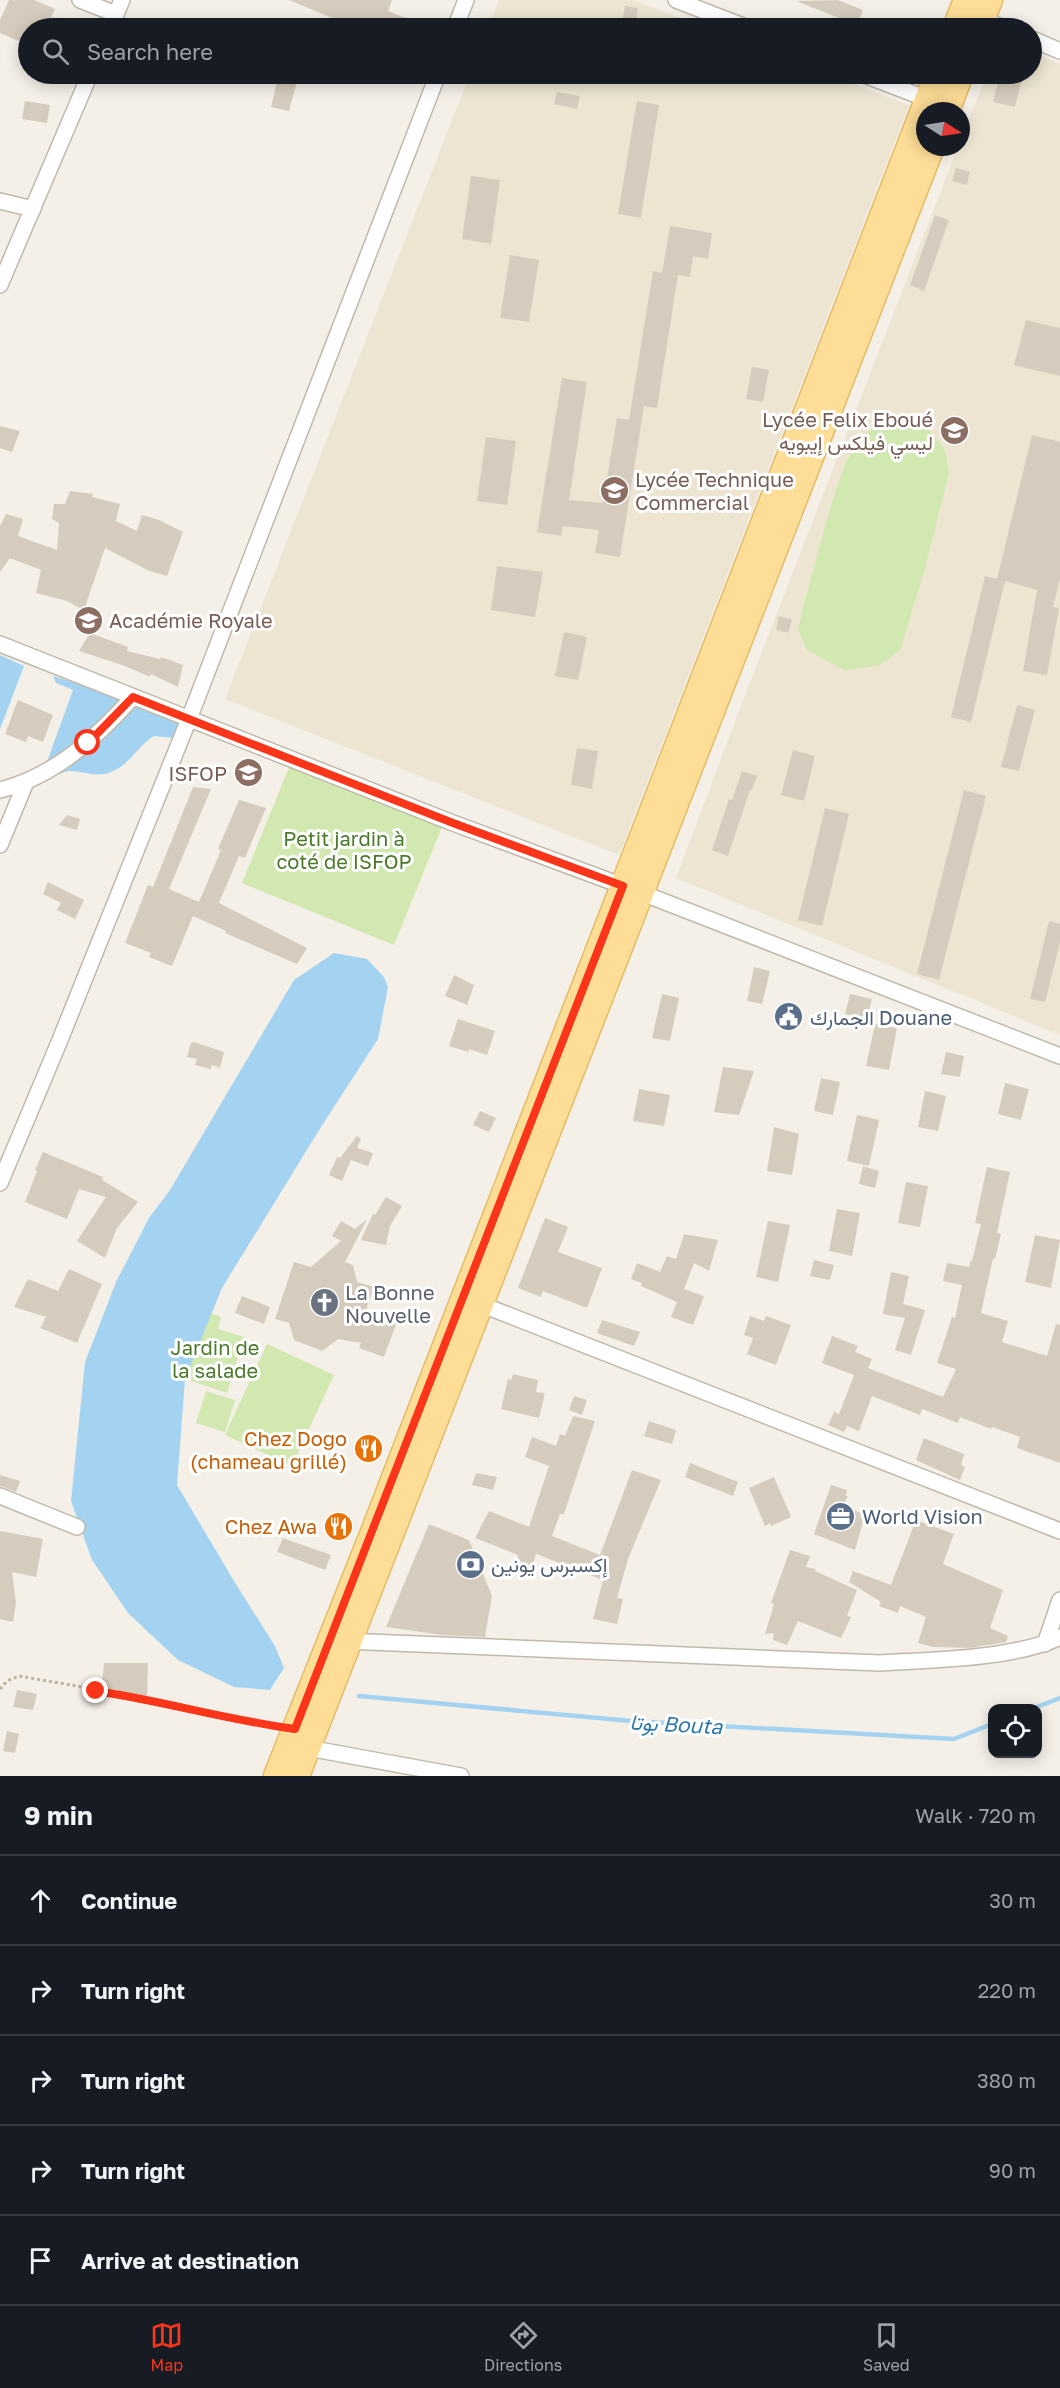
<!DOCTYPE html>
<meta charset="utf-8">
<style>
:root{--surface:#171b24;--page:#242831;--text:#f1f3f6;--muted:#9ea1a6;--line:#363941;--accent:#fa3519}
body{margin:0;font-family:"Golos Text",Vazirmatn,sans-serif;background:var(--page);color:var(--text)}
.controls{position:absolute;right:18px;bottom:18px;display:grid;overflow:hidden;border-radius:12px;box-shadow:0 3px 15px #0003}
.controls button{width:54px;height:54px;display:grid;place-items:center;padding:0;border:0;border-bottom:2px solid var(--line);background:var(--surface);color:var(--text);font:30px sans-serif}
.compass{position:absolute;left:916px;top:102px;width:54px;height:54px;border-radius:50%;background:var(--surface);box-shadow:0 3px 15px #0003;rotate:102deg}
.stop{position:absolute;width:18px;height:18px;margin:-14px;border:4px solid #fa3519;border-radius:50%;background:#fff}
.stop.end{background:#fa3519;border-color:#fff;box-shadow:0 2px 6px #0008}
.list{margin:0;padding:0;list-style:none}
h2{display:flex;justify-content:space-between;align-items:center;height:78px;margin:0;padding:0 24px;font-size:26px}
h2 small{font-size:20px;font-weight:400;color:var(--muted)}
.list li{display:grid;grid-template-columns:39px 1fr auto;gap:18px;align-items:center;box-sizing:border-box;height:90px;padding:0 24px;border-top:2px solid var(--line)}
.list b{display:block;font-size:22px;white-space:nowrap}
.list em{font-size:20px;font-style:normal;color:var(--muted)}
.icon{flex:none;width:33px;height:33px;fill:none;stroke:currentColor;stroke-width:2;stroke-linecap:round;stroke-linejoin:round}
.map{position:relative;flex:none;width:1060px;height:1776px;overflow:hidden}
.search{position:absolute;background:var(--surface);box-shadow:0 3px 15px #0003;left:18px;right:18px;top:18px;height:66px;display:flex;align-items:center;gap:15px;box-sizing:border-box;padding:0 21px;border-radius:33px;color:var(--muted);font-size:22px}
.sheet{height:528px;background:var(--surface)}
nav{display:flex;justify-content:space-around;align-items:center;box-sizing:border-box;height:84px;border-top:2px solid var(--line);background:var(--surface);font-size:16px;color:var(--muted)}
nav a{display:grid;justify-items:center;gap:3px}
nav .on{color:var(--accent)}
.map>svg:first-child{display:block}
</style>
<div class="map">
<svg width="1060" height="1776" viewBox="0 0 1060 1776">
<rect width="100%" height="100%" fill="#f4f0e8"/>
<!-- education -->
<g fill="#ede5d2">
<path d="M499 0H632L707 28H488Z"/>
<path d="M1032 52 1060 64V1035L676 878 737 716 958 147H961V140L987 74H1032Z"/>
<path d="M470 74H826L909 105 619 855 225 699Z"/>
</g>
<!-- green -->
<g fill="#d1e8b1">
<path d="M912 419 926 426 945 450 949 473 924 572 900 650 878 666 845 670 807 650 798 629 804 604 831 505 846 462 859 440 880 421Z"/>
<path d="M294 755 446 817 394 945 242 883Z"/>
<path d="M207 1312 221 1317 218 1329 244 1337 227 1393 186 1379Z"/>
<path d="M267 1344 334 1375 292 1466 225 1435Z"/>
<path d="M206 1391 235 1400 225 1432 196 1423Z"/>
</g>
<!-- water -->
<g fill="#a4d3f1">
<path d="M0 655 24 666 0 729Z"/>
<path d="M53 676 82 685 180 723 173 738 154 736C137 746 130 765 111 772 96 778 84 771 69 771 63 772 56 775 51 777L48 759 73 690 56 683Z"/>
<path d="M334 953 367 959 384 977 388 987 378 1039 321 1127 222 1288 185 1379 177 1485 237 1586 275 1646 284 1668 270 1690 234 1687 178 1660 128 1613 92 1560 71 1501 85 1362 116 1282 149 1218 170 1190 294 980Z"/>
</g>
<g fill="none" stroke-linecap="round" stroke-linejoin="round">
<!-- stream -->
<g stroke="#a4d3f1" stroke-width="4.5">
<path d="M359 1696 631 1721 954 1739 992 1724"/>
<path d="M1034 1708 1060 1698"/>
</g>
</g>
<!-- building -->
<g fill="#d6ccbd">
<path d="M9 0H34L55 9 46 28H28V45L0 33V20Z"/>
<path d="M289 0H392L388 11 431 28H328L332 18Z"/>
<path d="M838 0 863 10 857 25 796 1Z"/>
<path d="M625 6 638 8 635 28H621Z"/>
<path d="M1000 74H1023L1015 107 993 102Z"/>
<path d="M278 77 297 82 289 111 271 107Z"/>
<path d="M557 92 580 96 577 109 554 104Z"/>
<path d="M25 101 50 105 47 123 22 119Z"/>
<path d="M637 101 659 105 641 218 618 214Z"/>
<path d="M956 168 970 172 967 185 952 181Z"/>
<path d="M471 176 500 180 491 244 462 239Z"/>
<path d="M935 215 949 220 924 291 910 285Z"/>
<path d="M670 226 712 233 708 259 693 256 690 277 678 275 657 408 644 406 620 557 595 553 599 530 563 526 561 536 537 532 562 378 587 382 569 500 603 503 617 418 629 420 653 271 662 273Z"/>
<path d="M510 255 539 260 529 322 500 318Z"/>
<path d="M1026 320 1060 328V376L1014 365Z"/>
<path d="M752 367 769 370 763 402 746 399Z"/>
<path d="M0 426 20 431 12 452 0 448Z"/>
<path d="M1032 435 1060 442V579L1053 607 1059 608 1047 675 1023 671 1037 590 1005 581 971 722 951 717 985 576 997 579Z"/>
<path d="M486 437 516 441 507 505 477 501Z"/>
<path d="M70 491 93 494 92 497 120 504 116 521 137 531 142 515 159 520 183 532 167 576 149 571 105 548 84 610 67 601 36 593 41 570 10 558 0 572V526L6 514 23 519 18 536 57 550 59 523 52 519 54 504H65Z"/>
<path d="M497 566 543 572 535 617 491 610Z"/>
<path d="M779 616 792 620 788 633 776 630Z"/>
<path d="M564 632 587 637 578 680 555 676Z"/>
<path d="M90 633 128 647 127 651 160 659 161 657 183 665 178 687 151 674 150 677 125 666 79 651Z"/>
<path d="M18 700 53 715 43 742 28 736 26 742 5 734Z"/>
<path d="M1017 705 1035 710 1019 771 1001 767Z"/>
<path d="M577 748 598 751 592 789 571 785Z"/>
<path d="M793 750 815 756 804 801 781 795Z"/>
<path d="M742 771 757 776 752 790H750L728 856 712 850 729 799 732 800Z"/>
<path d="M193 787 211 789 169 889 199 902 221 850 218 849 239 800 266 808 245 858 239 856 219 903 307 948 297 964 225 933 226 931 193 916 172 966 149 957 151 953 125 943 148 885 153 887Z"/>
<path d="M964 790 986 796 939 980 917 974Z"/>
<path d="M825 808 849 814 822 926 798 920Z"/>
<path d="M67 815 80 819 77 830 59 825Z"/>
<path d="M48 882 84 900 75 919 57 910 61 903 43 894Z"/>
<path d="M1049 921 1060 924V942L1045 1002 1030 999Z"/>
<path d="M754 967 770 971 762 1004 747 1001Z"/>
<path d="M454 975 474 985 467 1005 445 996Z"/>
<path d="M662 994 679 998 670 1041 652 1038Z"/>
<path d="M850 994 872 999 867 1019 845 1014Z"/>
<path d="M458 1019 495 1031 487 1055 469 1049 468 1052 449 1046Z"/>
<path d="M875 1024 897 1028 889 1070 866 1066Z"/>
<path d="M194 1042 224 1052 220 1068 212 1065 211 1069 195 1065 197 1059 187 1057 191 1043Z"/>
<path d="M946 1052 964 1056 960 1077 941 1074Z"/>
<path d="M723 1067 754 1071 739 1115 714 1112Z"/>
<path d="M821 1078 840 1082 833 1115 814 1111Z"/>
<path d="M1005 1083 1029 1089 1021 1120 998 1114Z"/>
<path d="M639 1089 670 1095 664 1126 633 1121Z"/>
<path d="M925 1091 946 1096 938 1131 918 1127Z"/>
<path d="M480 1111 496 1118 489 1132 473 1125Z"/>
<path d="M857 1115 879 1120 869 1166 847 1161Z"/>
<path d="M774 1127 799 1134 792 1175 767 1171Z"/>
<path d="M357 1136 361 1139 357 1148 373 1153 368 1166 351 1160 342 1181 329 1175 337 1157 340 1158Z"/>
<path d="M43 1152 103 1177 102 1180 138 1202 117 1228 105 1258 77 1241 106 1197 79 1189 67 1219 25 1202 37 1171 35 1170Z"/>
<path d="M863 1166 879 1171 875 1188 859 1184Z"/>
<path d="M987 1167 1010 1172 997 1233 1001 1234 995 1259 993 1258 981 1313 1008 1321 1002 1342 1047 1356 1056 1324 1060 1325V1463L1017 1448 1020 1437 992 1427 991 1429 960 1417 958 1423 922 1409 920 1415 872 1396 859 1431 847 1426 844 1432 828 1425 834 1412 839 1414 854 1375 822 1363 832 1336 858 1346 855 1352 872 1359 868 1368 943 1397 956 1369 937 1363 952 1317 955 1318 962 1285 943 1281 947 1263 969 1267 971 1260 972 1261 981 1224 975 1223Z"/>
<path d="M906 1182 928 1186 920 1227 898 1223Z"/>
<path d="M386 1197 402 1206 390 1226 386 1245 361 1240 373 1214 375 1215Z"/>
<path d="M837 1209 860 1213 852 1256 829 1251Z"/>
<path d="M545 1218 568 1227 558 1252 602 1268 587 1308 543 1291 541 1297 518 1288Z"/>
<path d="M367 1219 345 1262 353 1265 357 1282 374 1287 366 1310 397 1322 384 1357 359 1348 361 1343 338 1339 322 1351 294 1340 289 1323 275 1319 294 1262 311 1267 341 1241 332 1236 341 1221 355 1229Z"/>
<path d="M768 1221 790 1225 778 1282 756 1277Z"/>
<path d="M684 1234 718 1240 709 1271 694 1263 684 1289 704 1296 693 1325 671 1317 677 1302 641 1286 642 1283 631 1279 637 1263 660 1272 667 1256 676 1259Z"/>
<path d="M1035 1235 1060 1240 1051 1288 1025 1282Z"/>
<path d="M814 1260 834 1265 830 1280 810 1276Z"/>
<path d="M69 1269 102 1284 77 1343 40 1328 46 1317 14 1307 28 1279 58 1291Z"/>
<path d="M891 1272 909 1276 903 1304 925 1310 911 1355 895 1350 905 1318 883 1314Z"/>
<path d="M242 1296 270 1307 264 1324 235 1313Z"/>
<path d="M750 1316 764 1321 766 1316 791 1325 776 1365 747 1354 753 1338 744 1335Z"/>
<path d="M602 1320 640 1332 634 1346 597 1333Z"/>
<path d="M513 1374 538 1380 536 1392 545 1393 539 1418 501 1409 508 1379 511 1380Z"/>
<path d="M574 1396 587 1400 582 1415 569 1410Z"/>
<path d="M573 1416 595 1421 564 1514H560L552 1536 600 1555 632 1470 661 1480 628 1559 617 1598 623 1599 617 1624 593 1619 603 1580 536 1554 528 1578 512 1573 518 1555 475 1538 489 1511 529 1527 549 1466 525 1457 532 1437 556 1446 560 1434 565 1436Z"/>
<path d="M649 1421 676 1430 672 1444 644 1436Z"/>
<path d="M924 1438 964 1454 961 1465 965 1467 960 1480 916 1460Z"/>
<path d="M690 1463 738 1482 733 1496 685 1477Z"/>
<path d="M476 1473 497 1477 493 1490 472 1485Z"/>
<path d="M0 1475 20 1481 16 1492 0 1486Z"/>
<path d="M774 1477 791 1517 771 1526 770 1523 765 1526 749 1488Z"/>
<path d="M831 1485 847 1490 846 1496H848L843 1505 865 1515 855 1550 814 1534Z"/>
<path d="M916 1520 954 1534 943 1564 1003 1590 990 1628 1008 1636 1006 1642 970 1648 933 1647 918 1643 926 1617 900 1606 898 1613 879 1606 881 1602 849 1582 853 1571 891 1585Z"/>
<path d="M429 1524 469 1540 492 1596 485 1637 442 1635 386 1627Z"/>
<path d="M0 1531 43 1539 36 1577 12 1572 16 1603 13 1622 0 1619Z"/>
<path d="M283 1538 331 1555 325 1570 277 1552Z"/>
<path d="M790 1550 810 1556 806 1567 816 1569 815 1571 857 1590 847 1616 851 1617 841 1638 798 1621 787 1645 773 1640 774 1633 765 1634 774 1604 771 1603Z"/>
<path d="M104 1663H148L147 1699 101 1693Z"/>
<path d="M17 1690 37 1694 33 1710 13 1707Z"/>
<path d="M7 1731 19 1734 15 1753 3 1751Z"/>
</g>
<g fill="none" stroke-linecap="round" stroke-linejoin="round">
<defs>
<g id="street">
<path d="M80 0 116 14"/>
<path d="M676 0 748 28"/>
<path d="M983 20 1004 28"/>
<path d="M110 28 122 0"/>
<path d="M455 28 466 0"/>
<path d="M1032 39 1060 51"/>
<path d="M862 74 935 102"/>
<path d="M0 201 33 209"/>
<path d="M0 285 90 74"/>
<path d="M0 644 453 823 642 893 1060 1056"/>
<path d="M0 790C55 776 96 738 133 697"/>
<path d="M0 845 26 782"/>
<path d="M0 1183 60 1040 189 719 438 74"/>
<path d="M475 1302 1060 1531"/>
<path d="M0 1496 77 1527"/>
<path d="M344 1641 880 1663C932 1660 1014 1659 1060 1637"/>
<path d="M1045 1644 1060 1600"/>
<path d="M308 1748 461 1776"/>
</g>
<g id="primary">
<path d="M955 28 966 0"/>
<path d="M979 28 990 0"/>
<path d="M947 111 961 74"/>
<path d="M276 1776 373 1532 937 74"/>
<path d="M297 1776 932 147"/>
</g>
</defs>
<!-- street casing -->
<use href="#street" stroke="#c0b8aa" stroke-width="18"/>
<!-- primary casing -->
<use href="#primary" stroke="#e4bb66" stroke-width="27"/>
<!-- path -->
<path stroke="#c1b39c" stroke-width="3" stroke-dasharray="3 3" stroke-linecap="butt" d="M0 1689 7 1681 19 1676 145 1698 275 1726"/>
<!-- street -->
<use href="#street" stroke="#fff" stroke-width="15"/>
<!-- primary -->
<use href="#primary" stroke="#fede97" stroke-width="24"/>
</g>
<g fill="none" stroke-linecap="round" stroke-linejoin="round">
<!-- route -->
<path stroke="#fa3519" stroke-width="8" d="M88 743 133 697 453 823 623 886 295 1729C228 1720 163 1701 96 1691"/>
</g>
<!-- icons -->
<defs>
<symbol id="school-disc" viewBox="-11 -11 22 22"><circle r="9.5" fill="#8d6e63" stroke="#fff"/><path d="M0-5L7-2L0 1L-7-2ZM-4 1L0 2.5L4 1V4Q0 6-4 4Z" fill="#fff"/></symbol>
<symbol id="university-disc" viewBox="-11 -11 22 22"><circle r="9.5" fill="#8d6e63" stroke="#fff"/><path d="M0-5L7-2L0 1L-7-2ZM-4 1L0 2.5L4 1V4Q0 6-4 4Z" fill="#fff"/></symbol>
<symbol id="civic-disc" viewBox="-11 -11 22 22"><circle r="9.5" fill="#5c6f8a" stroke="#fff"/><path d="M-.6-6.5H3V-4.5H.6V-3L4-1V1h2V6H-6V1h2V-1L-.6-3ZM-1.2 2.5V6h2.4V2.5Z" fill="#fff"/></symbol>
<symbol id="church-disc" viewBox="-11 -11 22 22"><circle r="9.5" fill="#6b7280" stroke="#fff"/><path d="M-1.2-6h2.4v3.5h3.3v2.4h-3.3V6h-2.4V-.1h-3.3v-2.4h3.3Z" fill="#fff"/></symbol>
<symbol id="restaurant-disc" viewBox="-11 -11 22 22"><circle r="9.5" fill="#e8710a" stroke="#fff"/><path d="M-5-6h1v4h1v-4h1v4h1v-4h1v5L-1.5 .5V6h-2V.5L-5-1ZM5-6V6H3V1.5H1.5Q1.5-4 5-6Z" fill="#fff"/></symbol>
<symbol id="office-disc" viewBox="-11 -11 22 22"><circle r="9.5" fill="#5c6f8a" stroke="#fff"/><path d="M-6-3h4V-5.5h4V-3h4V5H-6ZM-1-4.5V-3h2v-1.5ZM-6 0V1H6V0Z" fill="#fff"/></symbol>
<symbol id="bank-disc" viewBox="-11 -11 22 22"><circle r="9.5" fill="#5c6f8a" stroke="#fff"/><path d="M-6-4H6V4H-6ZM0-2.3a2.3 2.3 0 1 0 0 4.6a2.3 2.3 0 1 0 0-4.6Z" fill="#fff"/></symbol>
</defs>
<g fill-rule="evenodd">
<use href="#school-disc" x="938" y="414" width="33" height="33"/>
<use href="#school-disc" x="598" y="474" width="33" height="33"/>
<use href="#university-disc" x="72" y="604" width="33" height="33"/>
<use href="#university-disc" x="232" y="756" width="33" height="33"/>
<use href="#civic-disc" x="772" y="1000" width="33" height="33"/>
<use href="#church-disc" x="308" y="1286" width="33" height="33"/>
<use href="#restaurant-disc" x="352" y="1432" width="33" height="33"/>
<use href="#office-disc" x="824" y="1500" width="33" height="33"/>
<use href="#restaurant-disc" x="322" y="1510" width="33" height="33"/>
<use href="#bank-disc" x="454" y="1548" width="33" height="33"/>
</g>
<g text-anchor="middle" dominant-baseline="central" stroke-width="6" stroke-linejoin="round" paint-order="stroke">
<!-- education labels -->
<g font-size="20" fill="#785e54" stroke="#fff" text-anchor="end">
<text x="933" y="419">Lycée Felix Eboué<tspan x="933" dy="23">ليسي فيلكس إيبويه</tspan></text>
<text x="635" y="479" text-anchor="start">Lycée Technique<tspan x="635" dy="23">Commercial</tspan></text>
<text x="109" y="620" text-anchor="start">Académie Royale</text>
<text x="227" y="773">ISFOP</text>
</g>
<!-- park labels -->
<g font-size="20" fill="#4a7a29" stroke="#fff">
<text x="344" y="838">Petit jardin à<tspan x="344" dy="23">coté de ISFOP</tspan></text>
<text x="215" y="1347">Jardin de<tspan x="215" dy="23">la salade</tspan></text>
</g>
<!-- service labels -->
<g font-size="20" fill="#4e5e75" stroke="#fff" text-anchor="start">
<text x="810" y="1017">الجمارك Douane</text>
<text x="862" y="1516">World Vision</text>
<text x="491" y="1564">إكسبرس يونين</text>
</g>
<!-- worship labels -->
<g font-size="20" fill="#5b616d" stroke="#fff" text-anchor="start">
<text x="345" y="1292">La Bonne<tspan x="345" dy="23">Nouvelle</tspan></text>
</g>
<!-- food labels -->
<g font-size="20" fill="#c56008" stroke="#fff" text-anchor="end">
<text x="347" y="1438">Chez Dogo<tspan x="347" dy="23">(chameau grillé)</tspan></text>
<text x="317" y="1526">Chez Awa</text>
</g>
<!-- water labels -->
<g font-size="21" font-style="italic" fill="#2e7aac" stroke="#fff">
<text transform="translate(676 1724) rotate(3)">بوتا Bouta</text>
</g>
</g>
</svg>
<div class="controls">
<button><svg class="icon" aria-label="locate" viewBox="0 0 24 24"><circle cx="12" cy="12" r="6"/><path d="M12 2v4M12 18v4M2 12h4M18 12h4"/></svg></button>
</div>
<svg class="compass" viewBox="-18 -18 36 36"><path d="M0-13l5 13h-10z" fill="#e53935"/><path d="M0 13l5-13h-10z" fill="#9ea1a6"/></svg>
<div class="stop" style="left:88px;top:743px"></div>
<div class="stop end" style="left:96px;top:1691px"></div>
<div class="search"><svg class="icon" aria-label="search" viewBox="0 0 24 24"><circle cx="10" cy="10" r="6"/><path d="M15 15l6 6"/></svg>Search here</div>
</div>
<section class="sheet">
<h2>9 min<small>Walk · 720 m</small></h2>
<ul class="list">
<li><svg class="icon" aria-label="ahead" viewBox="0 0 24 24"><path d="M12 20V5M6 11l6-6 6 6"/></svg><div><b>Continue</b></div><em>30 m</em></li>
<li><svg class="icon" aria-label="right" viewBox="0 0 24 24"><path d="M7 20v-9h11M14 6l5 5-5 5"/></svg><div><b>Turn right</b></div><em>220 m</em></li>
<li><svg class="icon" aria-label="right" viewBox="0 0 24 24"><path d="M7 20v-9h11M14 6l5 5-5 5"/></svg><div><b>Turn right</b></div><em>380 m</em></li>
<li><svg class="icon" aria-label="right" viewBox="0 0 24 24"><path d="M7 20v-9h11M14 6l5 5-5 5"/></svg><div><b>Turn right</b></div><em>90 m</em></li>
<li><svg class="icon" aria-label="arrive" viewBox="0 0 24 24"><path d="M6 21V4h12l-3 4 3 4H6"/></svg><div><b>Arrive at destination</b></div></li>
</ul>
</section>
<nav>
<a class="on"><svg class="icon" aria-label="map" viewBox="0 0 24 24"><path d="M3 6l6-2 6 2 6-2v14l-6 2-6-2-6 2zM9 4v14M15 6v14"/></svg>Map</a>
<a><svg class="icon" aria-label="directions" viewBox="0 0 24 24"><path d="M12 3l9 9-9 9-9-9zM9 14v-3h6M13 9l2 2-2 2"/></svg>Directions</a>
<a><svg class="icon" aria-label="saved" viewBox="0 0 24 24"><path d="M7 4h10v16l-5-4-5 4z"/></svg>Saved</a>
</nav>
